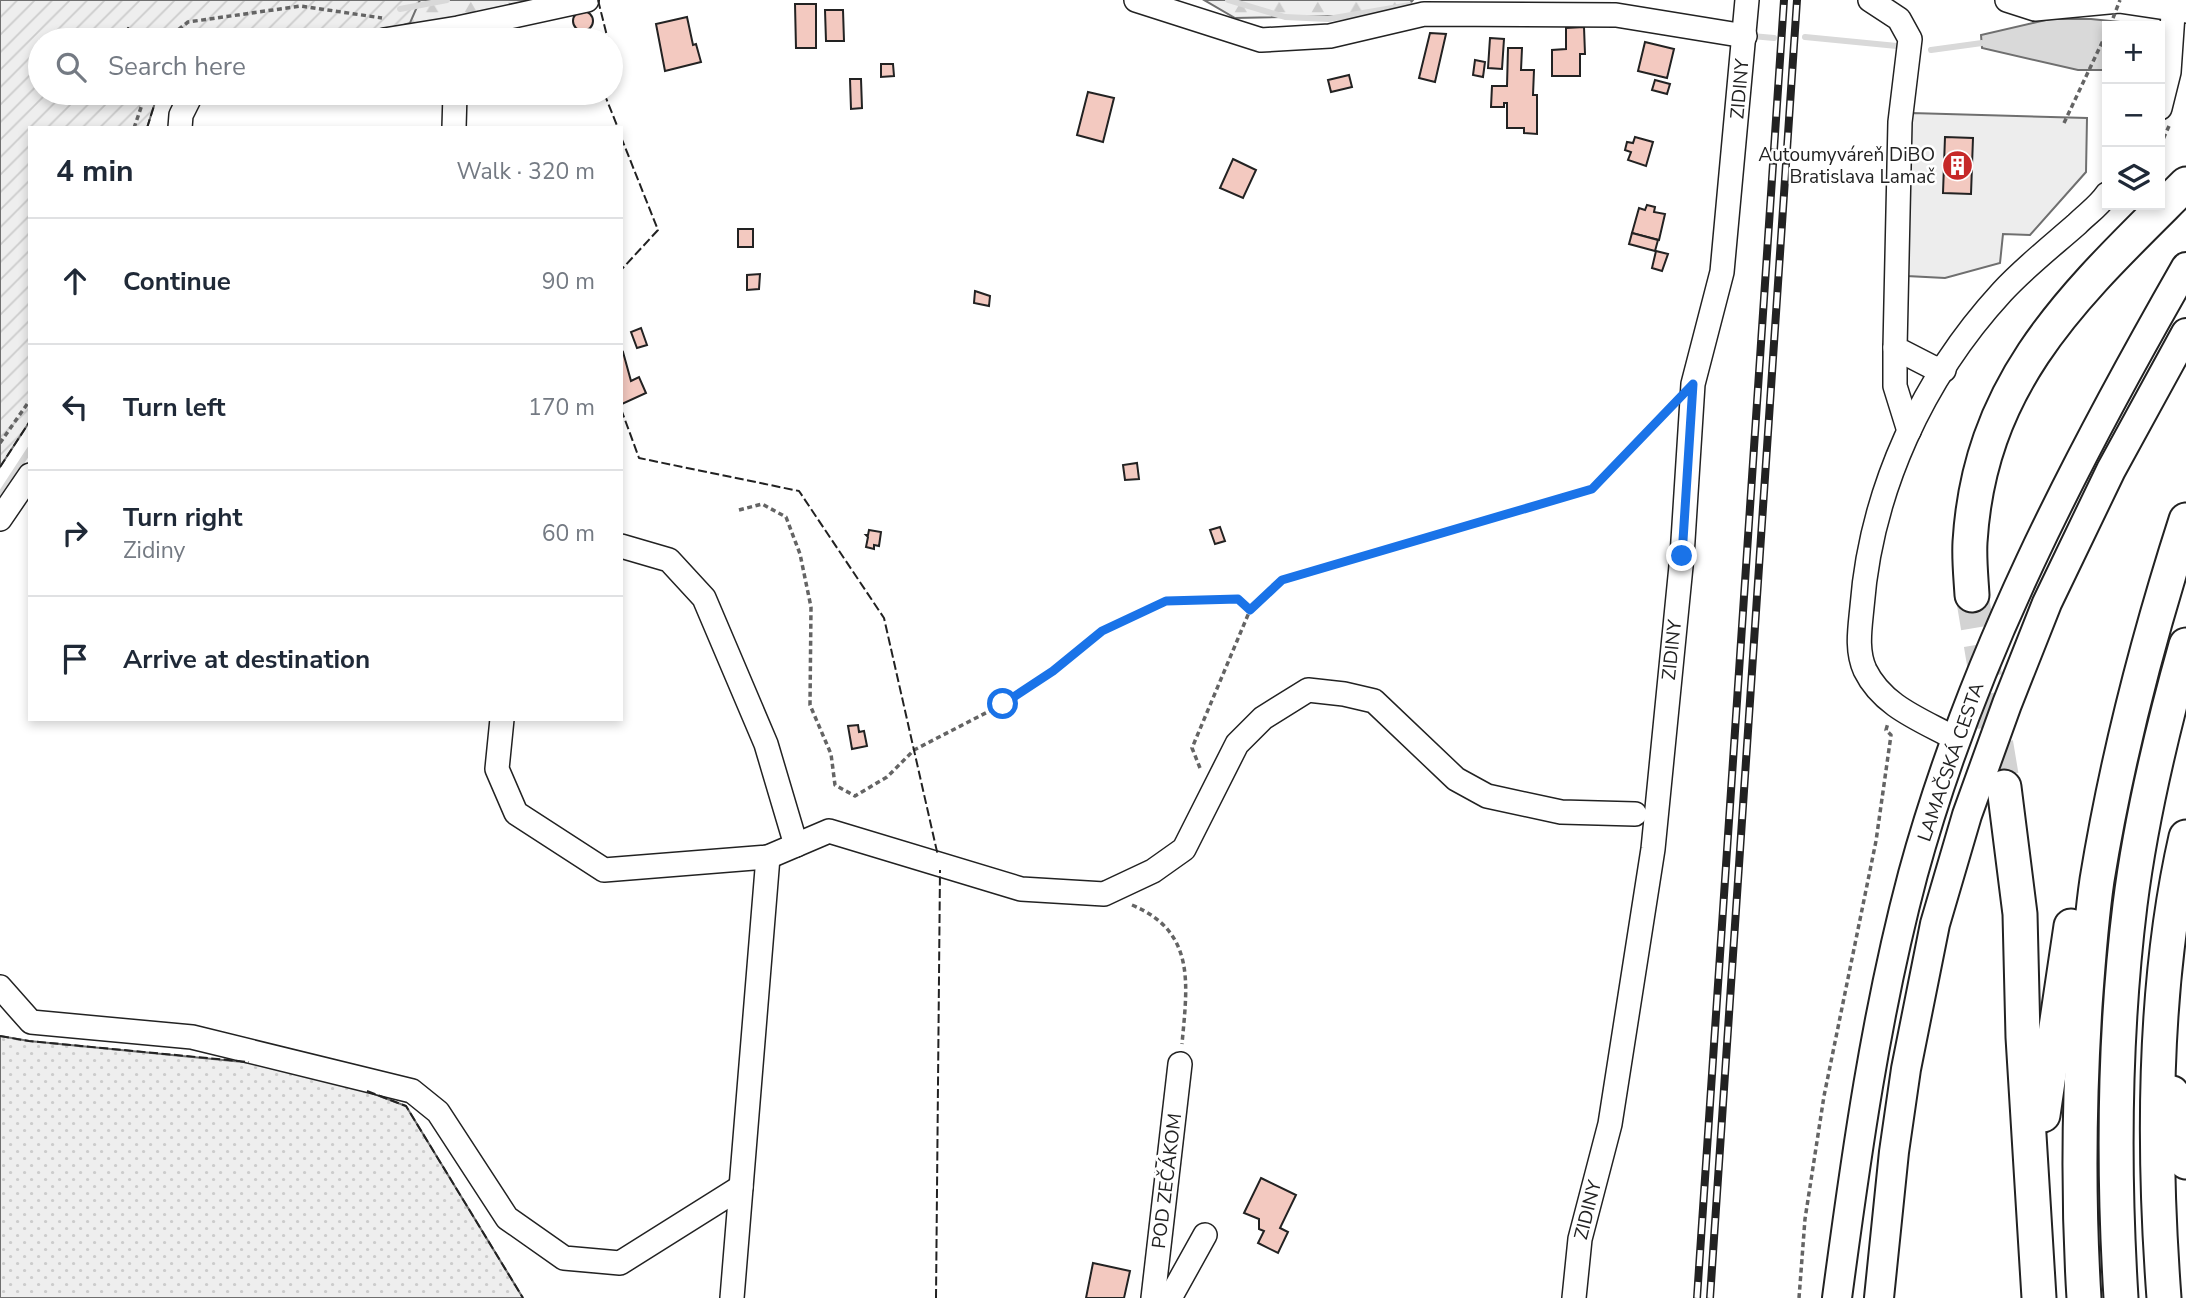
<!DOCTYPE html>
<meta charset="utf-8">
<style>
:root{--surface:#fff;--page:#f6f6f7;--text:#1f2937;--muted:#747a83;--line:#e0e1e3}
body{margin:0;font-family:"Nunito Sans",sans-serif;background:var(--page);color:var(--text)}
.controls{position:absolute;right:21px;top:21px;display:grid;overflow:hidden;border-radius:0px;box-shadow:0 4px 10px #0003}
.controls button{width:63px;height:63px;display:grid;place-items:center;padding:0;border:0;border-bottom:2px solid var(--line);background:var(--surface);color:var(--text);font:35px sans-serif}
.stop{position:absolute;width:21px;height:21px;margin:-16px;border:5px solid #1a73e8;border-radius:50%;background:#fff}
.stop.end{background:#1a73e8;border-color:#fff;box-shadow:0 2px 7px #0008}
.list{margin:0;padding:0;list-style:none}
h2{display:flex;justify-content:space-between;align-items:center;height:91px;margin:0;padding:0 28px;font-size:30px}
h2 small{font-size:23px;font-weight:400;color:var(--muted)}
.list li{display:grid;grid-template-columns:46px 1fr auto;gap:21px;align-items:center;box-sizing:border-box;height:126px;padding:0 28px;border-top:2px solid var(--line)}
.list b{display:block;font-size:26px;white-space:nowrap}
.list p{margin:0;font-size:23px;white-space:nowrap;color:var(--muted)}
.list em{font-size:23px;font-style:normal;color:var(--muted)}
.icon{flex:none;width:38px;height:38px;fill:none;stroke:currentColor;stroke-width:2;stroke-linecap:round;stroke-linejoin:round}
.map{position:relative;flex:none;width:2186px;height:1298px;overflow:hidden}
.search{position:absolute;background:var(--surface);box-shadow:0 4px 10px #0003;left:28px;top:28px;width:595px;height:77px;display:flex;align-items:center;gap:18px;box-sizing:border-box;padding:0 24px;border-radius:38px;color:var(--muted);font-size:26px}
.panel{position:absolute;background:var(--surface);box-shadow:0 4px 10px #0003;left:28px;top:126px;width:595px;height:595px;border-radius:0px}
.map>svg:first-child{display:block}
</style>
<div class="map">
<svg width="2186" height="1298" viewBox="0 0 2186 1298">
<defs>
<pattern id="grass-dots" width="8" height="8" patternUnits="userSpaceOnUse" patternTransform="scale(1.75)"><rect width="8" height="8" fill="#eee"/><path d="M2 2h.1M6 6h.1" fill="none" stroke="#ccc" stroke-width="1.8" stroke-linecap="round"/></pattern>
<pattern id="forest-firs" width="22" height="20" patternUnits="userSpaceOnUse" patternTransform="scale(1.75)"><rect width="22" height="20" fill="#eee"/><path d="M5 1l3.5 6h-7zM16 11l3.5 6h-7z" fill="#ccc"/></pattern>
<pattern id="garden-furrows" width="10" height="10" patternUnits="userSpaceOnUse" patternTransform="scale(1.75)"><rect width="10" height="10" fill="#eee"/><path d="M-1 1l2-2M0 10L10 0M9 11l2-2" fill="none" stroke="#ccc"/></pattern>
</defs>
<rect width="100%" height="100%" fill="#fff"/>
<!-- grass -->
<path fill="url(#grass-dots)" stroke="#6f6f6f" stroke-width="2" d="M0 1036 29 1041 305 1068 406 1106 523 1298H0Z"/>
<!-- forest -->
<g fill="url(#forest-firs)" stroke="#6f6f6f" stroke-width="2">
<path d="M359 0H557L394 28Z"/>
<path d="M1204 0H1413L1400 15 1235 18Z"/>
</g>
<!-- garden -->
<path fill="url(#garden-furrows)" stroke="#6f6f6f" stroke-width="2" d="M0 0H420L410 23 394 28 244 40H40V93H158L147 128H30V421L0 467Z"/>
<!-- parking -->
<path fill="#ededed" stroke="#6f6f6f" stroke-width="2" d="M1911 113 2087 118 2086 172 2030 235 2003 234 2000 263 1945 278 1907 276Z"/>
<!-- water -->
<path fill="#d9d9d9" stroke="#6f6f6f" stroke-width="2" d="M2050 19H2091L2129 23 2130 26H2107V70H2078L1982 48 1981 35Z"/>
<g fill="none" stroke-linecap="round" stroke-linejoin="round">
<!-- stream -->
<g stroke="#d9d9d9" stroke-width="6">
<path d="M1228 0 1285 17 1328 19 1410 5"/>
<path d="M400 9 447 0"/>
<path d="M1752 36 1774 38"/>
<path d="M1805 37 1897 46"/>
<path d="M1931 50 1982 43"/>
<path d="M0 495 30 449"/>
</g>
</g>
<!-- building -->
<g fill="#f3c9c0" stroke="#222" stroke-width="2">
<path d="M795 4H816V48H796Z"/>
<path d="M825 10H843L844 41H826Z"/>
<circle cx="583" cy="21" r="10"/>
<path d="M687 17 693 45 696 44 701 62 665 71 656 24Z"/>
<path d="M1584 27 1585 54H1580V76H1552V50L1566 49V28Z"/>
<path d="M128 28 141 39 139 40H121L118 38Z"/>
<path d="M1430 33 1446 34 1435 82 1419 78Z"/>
<path d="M1490 38 1504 39 1502 69 1488 68Z"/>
<path d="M1645 42 1674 49 1667 78 1638 71Z"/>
<path d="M1508 48H1522L1521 70H1534L1533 95H1537V134L1524 133V128H1507V103H1504V107H1491L1492 86H1507Z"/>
<path d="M1475 60 1485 62 1483 77 1473 75Z"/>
<path d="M881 64H893L894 76 881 77Z"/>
<path d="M1349 75 1352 87 1331 92 1328 80Z"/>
<path d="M850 79H861L862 108 851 109Z"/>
<path d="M1655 80 1670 84 1667 94 1652 90Z"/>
<path d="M1088 92 1114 98 1103 142 1077 135Z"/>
<path d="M1635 137 1653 142 1646 166 1628 160 1631 152 1625 150 1627 142 1633 143Z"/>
<path d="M1945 137 1973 138 1971 194 1943 193Z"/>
<path d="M1233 159 1256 170 1243 198 1220 188Z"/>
<path d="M1647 205 1655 207 1654 212 1665 214 1659 240 1632 233 1639 208 1645 210Z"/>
<rect x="738" y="229" width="15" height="18"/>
<path d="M1632 233 1658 240 1655 251 1629 244Z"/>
<path d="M1656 251 1668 254 1662 271 1652 268Z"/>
<path d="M760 274 759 289 747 290V275Z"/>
<path d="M975 291 990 296 989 306 974 303Z"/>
<path d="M641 328 647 345 637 348 631 332Z"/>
<path d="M623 352 631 381 639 377 646 393 622 404 621 353Z"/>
<path d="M1137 463 1139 479 1125 480 1123 465Z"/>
<path d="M1220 527 1225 541 1215 544 1210 530Z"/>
<path d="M869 530 881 532 879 546 874 545V549L866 547 868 537 866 535H868Z"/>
<path d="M858 725 859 732 864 731 867 746 852 749 848 726Z"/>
<path d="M1261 1178 1296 1195 1280 1228 1288 1232 1278 1253 1258 1243 1264 1231 1259 1229V1219L1244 1213Z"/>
<path d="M1093 1263 1130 1271 1124 1298H1086Z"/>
</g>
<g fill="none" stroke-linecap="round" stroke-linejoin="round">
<!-- highway-tunnel -->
<path stroke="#d3d3d3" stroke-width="33" stroke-dasharray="33 17" stroke-linecap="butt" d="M1972 595 2004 787"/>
<defs>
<g id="minor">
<path d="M1136 0 1261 40 1330 36 1424 14 1616 15 1745 36"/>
<path d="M1870 0 1899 19 1910 39 1900 122 1895 348 1932 367 1944 370"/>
<path d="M2007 0 2035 9 2119 1 2186 11"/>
<path d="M384 40 458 28 587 0"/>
<path d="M2160 108 2169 72 2174 0"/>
<path d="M180 128 181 115 192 93"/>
<path d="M454 128 455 93"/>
<path d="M1895 348V386L1909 431"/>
<path d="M0 519 30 475"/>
<path d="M621 546 669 560 704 598 766 744 796 845"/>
<path d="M502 719 497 769 516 813 604 870 768 857 829 831 1021 889 1104 894 1153 871 1184 849 1237 744 1263 718 1308 690 1344 694 1374 701 1456 779 1487 796 1561 812 1635 814"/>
<path d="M1956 739C1922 720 1883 707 1865 670 1856 650 1860 628 1862 607 1871 490 1923 378 2002 292 2025 267 2052 246 2077 224 2087 214 2099 206 2107 194"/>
<path d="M0 987 31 1022 192 1037 412 1091 438 1112 507 1218 564 1258 620 1263 741 1187"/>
<path d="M732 1298 768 857"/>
<path d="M1153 1298 1180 1064"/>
<path d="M1170 1298 1205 1235"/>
<path d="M1574 1298 1580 1239 1610 1124 1653 849 1682 556 1693 384 1722 272 1747 0"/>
</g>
<g id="major">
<path d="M1837 1298C1856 1156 1876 1013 1913 874 1972 658 2075 461 2186 267"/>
<path d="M1879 1298 1894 1152 1906 1069 1935 924 1967 815 2007 704 2047 603 2111 470 2186 333"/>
</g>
<g id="highway">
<path d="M1972 595C1971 578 1969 559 1970 542 1980 378 2078 292 2186 184"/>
<path d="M2004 787 2020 914 2023 1037 2039 1298"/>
<path d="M2172 1093 2186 1162"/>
<path d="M2043 1115 2071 926"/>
<path d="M2084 1298C2078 1201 2079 1103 2085 1006 2088 964 2091 921 2097 880 2117 757 2148 638 2186 520"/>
<path d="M2121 1298C2113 1168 2114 1034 2130 905 2141 818 2162 730 2186 645"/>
<path d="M2164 1298C2153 1150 2153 982 2186 837"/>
</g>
</defs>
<!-- minor casing -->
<use href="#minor" stroke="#222" stroke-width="26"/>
<!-- major casing -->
<use href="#major" stroke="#222" stroke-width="32"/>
<!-- highway casing -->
<use href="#highway" stroke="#222" stroke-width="37"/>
<!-- path -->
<g stroke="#646464" stroke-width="3.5" stroke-dasharray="5 3.5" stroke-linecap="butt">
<path d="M165 40 188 22 301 6 382 18"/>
<path d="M2064 123 2107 32"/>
<path d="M134 128 146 93"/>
<path d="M2160 146 2169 126"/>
<path d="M0 443 30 400"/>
<path d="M739 510 762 504 786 517 800 554 811 607 810 705 831 754 835 785 855 796 887 777 914 750 1003 704 1053 671 1102 631 1166 601 1238 599 1250 610"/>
<path d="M1200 768 1192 748 1250 610 1282 580 1592 489 1670 408"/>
<path d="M1132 905C1197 932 1187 986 1182 1044"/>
<path d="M1799 1298 1805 1219 1824 1096 1876 841 1891 735 1886 730 1888 723"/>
</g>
<!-- minor -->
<use href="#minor" stroke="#fff" stroke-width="23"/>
<!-- major -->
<use href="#major" stroke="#fff" stroke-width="28"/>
<!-- highway -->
<use href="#highway" stroke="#fff" stroke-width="33"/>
<defs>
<g id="rail">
<path d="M1697 1298 1784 0"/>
<path d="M1710 1298 1797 0"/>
</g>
</defs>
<!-- rail casing -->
<use href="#rail" stroke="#222" stroke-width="8"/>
<!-- rail -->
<use href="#rail" stroke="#fff" stroke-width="5" stroke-dasharray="16" stroke-linecap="butt"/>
<!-- path-bridge -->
<path stroke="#646464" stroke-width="3.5" stroke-dasharray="5 3.5" stroke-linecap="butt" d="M2110 26 2120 0"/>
<!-- fence -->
<g stroke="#222" stroke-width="2" stroke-dasharray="9 3.5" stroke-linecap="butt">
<path d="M598 0 608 40"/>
<path d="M244 40 387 29"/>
<path d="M611 50V55"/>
<path d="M604 93 618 128"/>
<path d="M147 128 158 93"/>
<path d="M621 137 658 230 621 270"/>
<path d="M621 409 639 458 799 491 884 618 938 856"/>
<path d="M0 467 30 421"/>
<path d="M0 1036 29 1041 249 1062"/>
<path d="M367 1091 406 1106 523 1298"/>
<path d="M936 1298 940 870"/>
</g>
</g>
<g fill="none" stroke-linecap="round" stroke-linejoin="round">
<!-- route -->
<path stroke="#1a73e8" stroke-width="9" d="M1003 704 1053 671 1102 631 1166 601 1238 599 1250 610 1282 580 1592 489 1693 384 1682 556"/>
</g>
<!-- icons -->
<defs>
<symbol id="building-disc" viewBox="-11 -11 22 22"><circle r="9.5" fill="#c62828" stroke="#fff"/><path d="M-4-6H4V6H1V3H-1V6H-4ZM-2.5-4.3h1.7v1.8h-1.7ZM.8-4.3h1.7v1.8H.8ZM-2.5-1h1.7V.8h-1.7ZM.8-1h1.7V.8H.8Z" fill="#fff"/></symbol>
</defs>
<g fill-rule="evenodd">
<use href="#building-disc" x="1940" y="148" width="35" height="35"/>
</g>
<g text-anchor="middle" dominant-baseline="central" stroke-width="5" stroke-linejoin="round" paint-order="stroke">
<!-- street labels -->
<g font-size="19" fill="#222" stroke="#fff">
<text transform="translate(1740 89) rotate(-85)">ZIDINY</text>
<text transform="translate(1672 650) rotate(-84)">ZIDINY</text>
<text transform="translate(1951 762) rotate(-71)">LAMAČSKÁ CESTA</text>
<text transform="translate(1167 1181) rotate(-83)">POD ZEČÁKOM</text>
<text transform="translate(1588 1210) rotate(-76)">ZIDINY</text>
</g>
<!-- poi labels -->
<g font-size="19" fill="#222" stroke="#fff" text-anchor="end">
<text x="1935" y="155">Autoumyváreň DiBO<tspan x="1935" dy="22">Bratislava Lamač</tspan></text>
</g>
</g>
</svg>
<div class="controls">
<button>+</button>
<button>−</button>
<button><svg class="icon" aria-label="layers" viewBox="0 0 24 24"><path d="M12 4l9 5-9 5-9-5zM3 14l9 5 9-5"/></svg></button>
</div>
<div class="stop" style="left:1003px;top:704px"></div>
<div class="stop end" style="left:1682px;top:556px"></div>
<div class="search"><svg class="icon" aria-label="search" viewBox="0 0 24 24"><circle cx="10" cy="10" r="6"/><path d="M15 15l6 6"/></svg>Search here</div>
<section class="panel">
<h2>4 min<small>Walk · 320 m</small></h2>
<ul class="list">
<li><svg class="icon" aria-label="ahead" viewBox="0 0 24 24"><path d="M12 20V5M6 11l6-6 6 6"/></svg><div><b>Continue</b></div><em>90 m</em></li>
<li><svg class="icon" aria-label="left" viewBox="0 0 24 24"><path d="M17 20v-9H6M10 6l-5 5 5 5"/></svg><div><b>Turn left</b></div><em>170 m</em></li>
<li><svg class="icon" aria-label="right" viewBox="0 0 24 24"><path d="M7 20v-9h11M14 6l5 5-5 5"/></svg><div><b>Turn right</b><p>Zidiny</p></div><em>60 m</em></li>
<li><svg class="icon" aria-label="arrive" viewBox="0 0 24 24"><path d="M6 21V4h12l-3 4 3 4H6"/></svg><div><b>Arrive at destination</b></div></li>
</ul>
</section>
</div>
